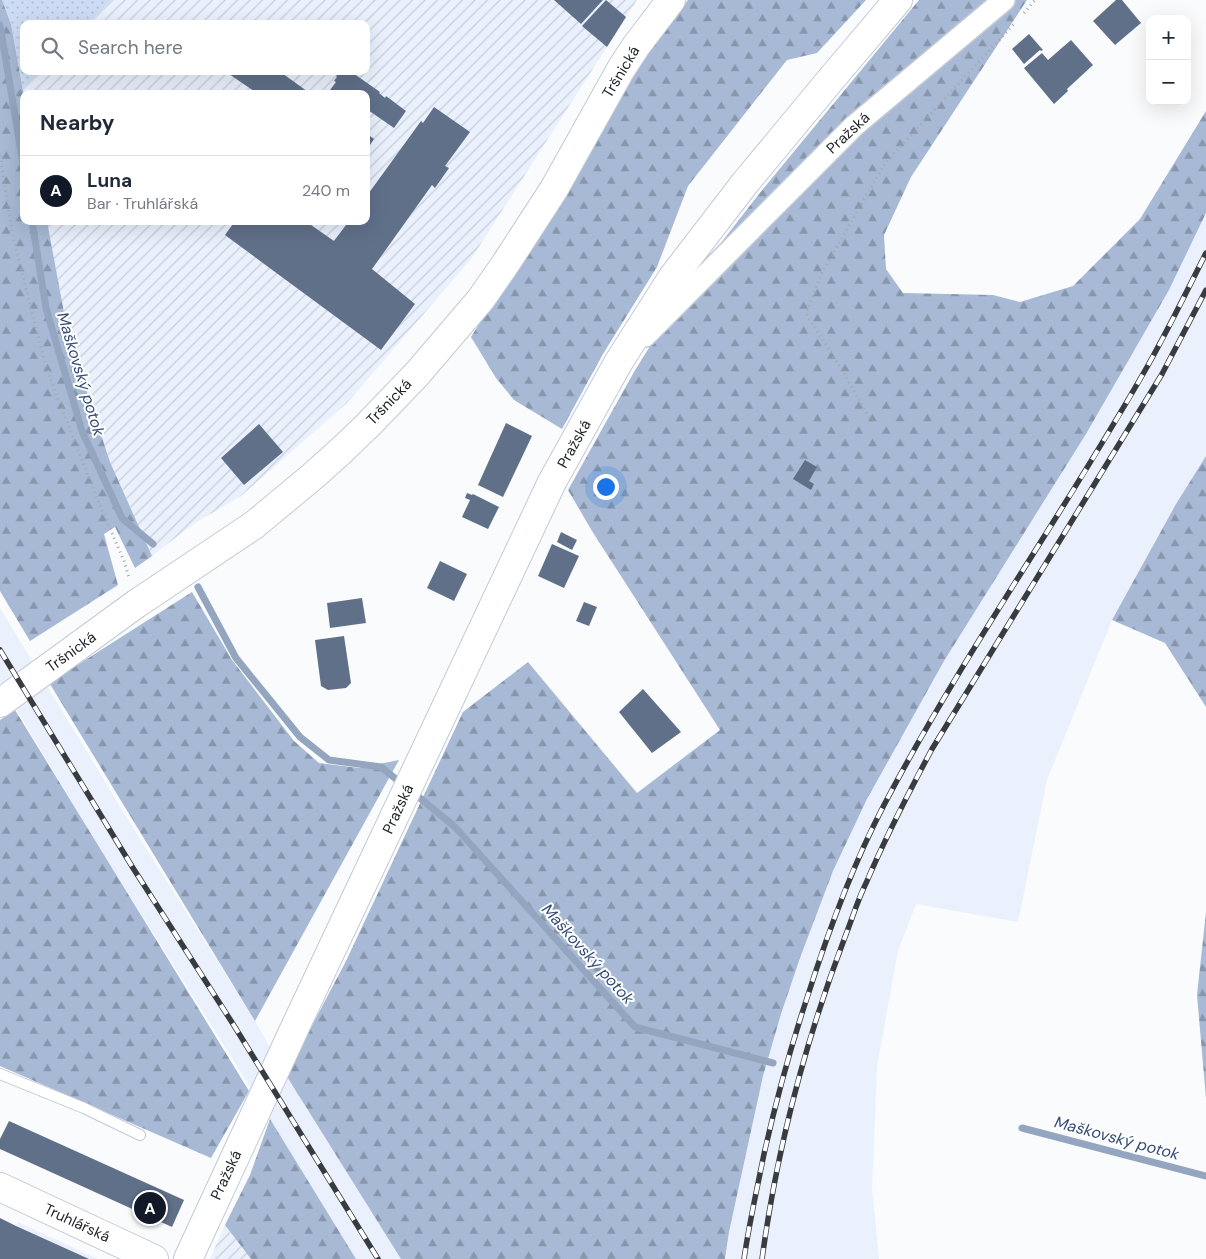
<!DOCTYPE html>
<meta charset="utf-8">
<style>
:root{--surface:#fff;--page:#f6f6f7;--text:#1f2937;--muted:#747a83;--line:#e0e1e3;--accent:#111827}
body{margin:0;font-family:"DM Sans",sans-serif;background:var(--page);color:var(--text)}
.controls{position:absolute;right:15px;top:15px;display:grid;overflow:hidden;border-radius:10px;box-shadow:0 5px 20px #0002}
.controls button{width:45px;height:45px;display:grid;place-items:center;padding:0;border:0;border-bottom:1px solid var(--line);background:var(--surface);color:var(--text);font:25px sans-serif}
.you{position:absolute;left:605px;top:486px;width:18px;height:18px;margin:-12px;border:4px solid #fff;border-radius:50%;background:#1a73e8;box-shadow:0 0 0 8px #1a73e833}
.badge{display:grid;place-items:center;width:32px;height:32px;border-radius:50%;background:var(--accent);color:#fff;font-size:16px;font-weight:700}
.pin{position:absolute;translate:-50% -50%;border:2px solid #fff;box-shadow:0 1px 5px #0006}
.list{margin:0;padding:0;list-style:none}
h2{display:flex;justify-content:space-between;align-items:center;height:65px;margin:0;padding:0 20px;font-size:21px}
h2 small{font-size:16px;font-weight:400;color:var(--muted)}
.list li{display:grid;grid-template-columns:32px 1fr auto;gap:15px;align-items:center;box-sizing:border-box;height:70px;padding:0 20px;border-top:1px solid var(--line)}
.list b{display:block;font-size:19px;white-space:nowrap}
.list p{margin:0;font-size:16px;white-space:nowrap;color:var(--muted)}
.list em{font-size:16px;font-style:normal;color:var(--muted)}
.icon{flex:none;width:28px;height:28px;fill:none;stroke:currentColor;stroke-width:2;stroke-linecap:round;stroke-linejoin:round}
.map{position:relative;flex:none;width:1206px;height:1259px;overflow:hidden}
.search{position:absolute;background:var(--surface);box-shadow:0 5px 20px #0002;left:20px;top:20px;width:350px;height:55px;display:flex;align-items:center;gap:12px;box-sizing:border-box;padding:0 18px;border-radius:10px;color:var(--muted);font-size:19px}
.panel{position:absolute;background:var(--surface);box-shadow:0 5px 20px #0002;left:20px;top:90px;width:350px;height:135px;border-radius:10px}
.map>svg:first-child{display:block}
</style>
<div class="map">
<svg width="1206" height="1259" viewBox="0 0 1206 1259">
<defs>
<pattern id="industrial-furrows" width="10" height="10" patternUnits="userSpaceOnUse" patternTransform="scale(1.25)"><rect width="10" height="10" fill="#eaf1fd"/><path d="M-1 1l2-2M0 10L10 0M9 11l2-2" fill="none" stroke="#c8ced9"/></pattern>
<pattern id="grass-dots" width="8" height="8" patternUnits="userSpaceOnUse" patternTransform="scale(1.25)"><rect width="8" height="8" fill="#cddcf4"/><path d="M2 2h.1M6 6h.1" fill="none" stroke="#b0bcd1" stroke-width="1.8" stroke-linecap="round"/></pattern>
<pattern id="forest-firs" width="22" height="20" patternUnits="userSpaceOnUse" patternTransform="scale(1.25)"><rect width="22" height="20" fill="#a7b9d4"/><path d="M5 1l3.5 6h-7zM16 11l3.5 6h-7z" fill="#8796ac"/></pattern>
</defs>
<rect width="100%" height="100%" fill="#f9fbfd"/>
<!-- built -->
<g fill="#eaf1fd">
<path d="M1206 213V456L1176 504 1112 620 1047 780 1018 922 916 904 898 951 877 1067 872 1188 879 1259H726L729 1232 763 1076 781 1014 800 958 833 871 867 799 902 735 944 661 1086 434 1169 290Z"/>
<path d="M0 608 127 818 255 1021 286 1075 401 1259H356L222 1042 101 850 0 682Z"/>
<path d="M18 1222 98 1259H1Z"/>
</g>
<!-- industrial -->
<g fill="url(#industrial-furrows)">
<path d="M112 0H637L471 259 347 403 241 496 192 525 152 556 110 462 68 334 47 221H366V94H24V96L23 90 41 71H366V24H88Z"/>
<path d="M225 1225 251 1259H210Z"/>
</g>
<!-- grass -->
<path fill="url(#grass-dots)" d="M2 0H112L88 24H24V71H41L23 90 11 24Z"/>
<!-- forest -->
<g fill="url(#forest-firs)">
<path d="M0 0H2L11 24 24 96V221H47L68 334 110 462 152 556 135 568 115 527 104 534 118 585 30 641 0 591Z"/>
<path d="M688 0H866L817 53 787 60 688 186 657 267 603 354 562 429 514 400 496 378 471 337 658 37Z"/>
<path d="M919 0H1027L911 177 884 235 886 269 903 293 993 295 1020 302 1073 286 1140 219 1206 111V213L1169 290 1086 434 944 661 867 799 833 871 800 958 781 1014 763 1076 729 1232 725 1259H401L286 1075 346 961 463 712 528 662 637 793 720 730 592 531 568 490 634 372 686 288 759 194Z"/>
<path d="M1206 456V707L1165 643 1112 620 1176 504Z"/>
<path d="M192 592 232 660 294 741 319 763 359 768 399 760 255 1021 50 684 68 671Z"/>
<path d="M15 710 249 1091 211 1158 0 1066V720Z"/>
<path d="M1206 912V1098L1197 995Z"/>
<path d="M270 1119 356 1259H251L225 1225 250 1175Z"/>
</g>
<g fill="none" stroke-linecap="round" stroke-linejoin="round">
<!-- stream -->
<g stroke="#94a5c0" stroke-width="7">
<path d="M0 25 24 170"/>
<path d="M32 221 46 308 82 431 122 518 153 544"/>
<path d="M198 587 236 658 300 737 329 760 381 767 396 779"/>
<path d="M420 798 455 827 635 1027 773 1063"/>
<path d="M1022 1128 1206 1176"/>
</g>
</g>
<!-- building -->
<g fill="#607089">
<path d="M554 0H603L581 24Z"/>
<path d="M606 0 626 17 607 47 582 26Z"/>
<path d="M1116 0H1122L1141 23 1115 45 1093 21Z"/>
<path d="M1029 34 1043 50 1041 51 1040 50 1024 64 1012 49Z"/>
<path d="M1071 40 1093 65 1067 89 1068 91 1054 104 1024 68 1042 53 1048 60Z"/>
<path d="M231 71H279L311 94H258L229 74Z"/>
<path d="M343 71H350L380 92 379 93 385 98 386 96 406 111 394 128 368 110 366 112V94H330L332 91 330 90 336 82 334 81 337 77 336 76 339 73 341 75Z"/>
<path d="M434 107 470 132 445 166 449 168 435 188 432 185 372 269 415 304 381 350 225 235 235 221H316L314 224 311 225 334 241 349 221H366V197L421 121 423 123Z"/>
<path d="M366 133 374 139 366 151Z"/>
<path d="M506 423 532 436 503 497 478 485Z"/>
<path d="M259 424 283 452 244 485 221 458Z"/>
<path d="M805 460 817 467 809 481 814 484 811 490 793 479Z"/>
<path d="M467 493 472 495 473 494 499 507 488 529 462 517 470 500 465 498Z"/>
<path d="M561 532 577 540 572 550 557 542Z"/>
<path d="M552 544 579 556 564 588 538 576Z"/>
<path d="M440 561 467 574 454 601 427 588Z"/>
<path d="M362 598 366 623 330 628 327 603Z"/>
<path d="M584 602 597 607 589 626 576 621Z"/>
<path d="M344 636 351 683 346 688 328 690 321 686 315 640Z"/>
<path d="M643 689 681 732 652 753 619 712Z"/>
<path d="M9 1121 184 1200 172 1227 0 1149V1139Z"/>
<path d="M0 1218 16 1226 89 1259H0Z"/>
</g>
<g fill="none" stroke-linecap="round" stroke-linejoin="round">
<defs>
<path id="lane" d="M0 1074 84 1108 140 1135"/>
<path id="street" d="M645 336 854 126 1004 0"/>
<g id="secondary">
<path d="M0 703 136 604 254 525 313 476 342 450 368 425 417 374 481 299 506 263 554 189 621 69 636 46 671 0"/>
<path d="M0 1187 154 1259"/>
<path d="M188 1259 297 1023 552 482 618 363 672 278 745 183 832 78 898 0"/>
</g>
</defs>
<!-- lane casing -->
<use href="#lane" stroke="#c3cad7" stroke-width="12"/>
<!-- street casing -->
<use href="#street" stroke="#c3cad7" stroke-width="24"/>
<!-- secondary casing -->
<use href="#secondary" stroke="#c3cad7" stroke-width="30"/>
<!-- path -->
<g stroke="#a5a7aa" stroke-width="3" stroke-dasharray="1 4" stroke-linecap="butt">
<path d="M1024 13 1035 0"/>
<path d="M0 156 12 233 46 367 95 494 124 561 129 577"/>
<path d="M872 422 837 362 806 314 821 274 886 162 1015 23"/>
</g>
<!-- lane -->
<use href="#lane" stroke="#fff" stroke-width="10"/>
<!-- street -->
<use href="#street" stroke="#fff" stroke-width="21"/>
<!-- secondary -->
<use href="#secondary" stroke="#fff" stroke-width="28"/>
<defs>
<g id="rail">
<path d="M0 650 133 868 233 1024 378 1259"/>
<path d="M744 1259C749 1224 757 1189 764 1154 776 1101 790 1049 807 998 828 932 852 866 884 805 963 654 1063 515 1147 367 1168 330 1187 291 1206 253"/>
<path d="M762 1259C777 1148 805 1042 845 937 852 919 858 899 867 881 886 836 909 792 932 749L1162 374 1206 290"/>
</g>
</defs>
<!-- rail casing -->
<use href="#rail" stroke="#383b3f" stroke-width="5.5"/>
<!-- rail -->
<use href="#rail" stroke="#fff" stroke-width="4" stroke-dasharray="11" stroke-linecap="butt"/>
</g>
<g text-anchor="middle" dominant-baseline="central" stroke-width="4" stroke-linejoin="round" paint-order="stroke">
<!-- street labels -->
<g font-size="15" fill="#1e2125" stroke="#fff">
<text transform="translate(621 72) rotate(-59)">Tršnická</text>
<text transform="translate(848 133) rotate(-43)">Pražská</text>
<text transform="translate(389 402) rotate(-46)">Tršnická</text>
<text transform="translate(574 444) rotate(-61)">Pražská</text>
<text transform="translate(71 652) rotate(-36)">Tršnická</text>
<text transform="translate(398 809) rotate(-65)">Pražská</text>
<text transform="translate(226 1175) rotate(-65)">Pražská</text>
<text transform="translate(77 1223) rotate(25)">Truhlářská</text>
</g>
<!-- water labels -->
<g font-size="16" font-style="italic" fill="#344d75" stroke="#fff">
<text transform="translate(81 374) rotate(73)">Maškovský potok</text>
<text transform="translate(588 954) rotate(48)">Maškovský potok</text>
<text transform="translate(1117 1138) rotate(15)">Maškovský potok</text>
</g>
</g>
</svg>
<div class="controls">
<button>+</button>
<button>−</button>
</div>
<div class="you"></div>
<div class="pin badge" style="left:150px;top:1208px">A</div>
<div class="search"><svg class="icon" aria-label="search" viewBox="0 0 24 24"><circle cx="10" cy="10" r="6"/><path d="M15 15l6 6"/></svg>Search here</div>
<section class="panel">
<h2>Nearby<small></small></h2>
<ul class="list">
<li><span class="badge">A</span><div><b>Luna</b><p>Bar · Truhlářská</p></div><em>240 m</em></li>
</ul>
</section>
</div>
